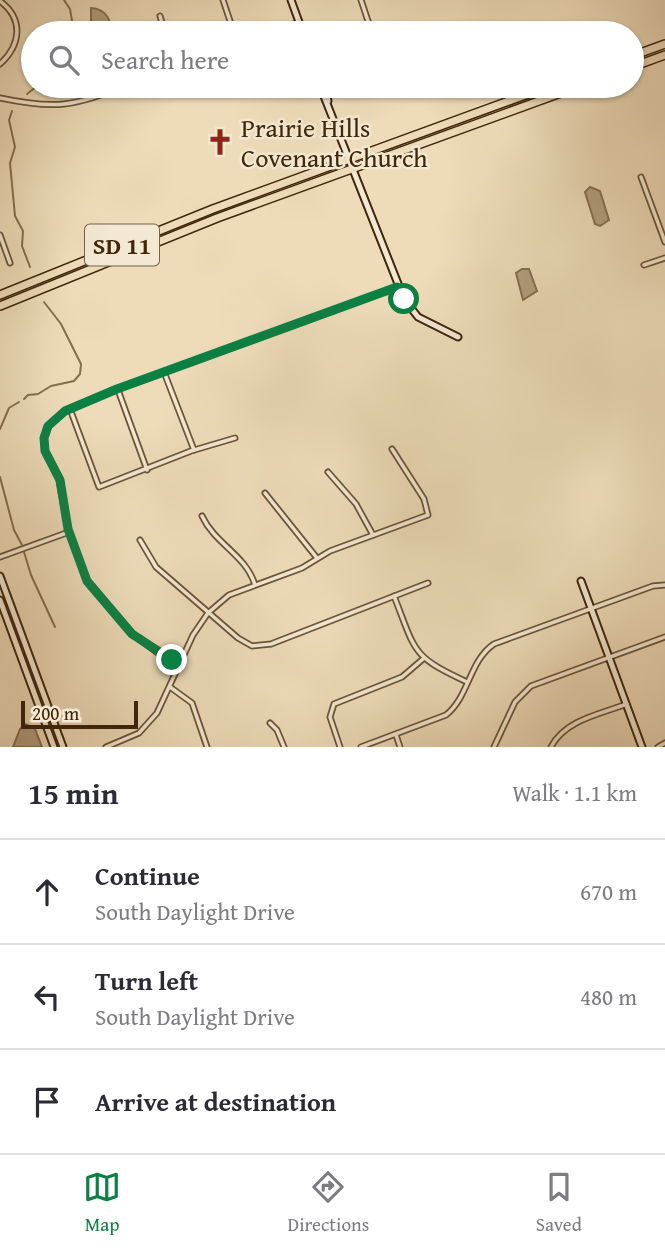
<!DOCTYPE html>
<meta charset="utf-8">
<style>
:root{--surface:#fff;--page:#f7f7f7;--text:#2b2b33;--muted:#7c7c81;--line:#e1e1e2;--accent:#0b8043}
body{margin:0;font-family:"Gentium Book Plus",serif;background:var(--page);color:var(--text)}
.scale{position:absolute;left:21px;bottom:18px;width:117px;box-sizing:border-box;padding-left:7px;border:4px solid #40270c;border-top:0;font-size:19px;line-height:24px;white-space:nowrap;color:#40270c;-webkit-text-stroke:5px #f3e8d2;paint-order:stroke}
.stop{position:absolute;width:21px;height:21px;margin:-16px;border:5px solid #0b8043;border-radius:50%;background:#fff}
.stop.end{background:#0b8043;border-color:#fff;box-shadow:0 2px 7px #0008}
.list{margin:0;padding:0;list-style:none}
h2{display:flex;justify-content:space-between;align-items:center;height:91px;margin:0;padding:0 28px;font-size:30px}
h2 small{font-size:23px;font-weight:400;color:var(--muted)}
.list li{display:grid;grid-template-columns:46px 1fr auto;gap:21px;align-items:center;box-sizing:border-box;height:105px;padding:0 28px;border-top:2px solid var(--line)}
.list b{display:block;font-size:26px;white-space:nowrap}
.list p{margin:0;font-size:23px;white-space:nowrap;color:var(--muted)}
.list em{font-size:23px;font-style:normal;color:var(--muted)}
.icon{flex:none;width:38px;height:38px;fill:none;stroke:currentColor;stroke-width:2;stroke-linecap:round;stroke-linejoin:round}
.map{position:relative;flex:none;width:665px;height:747px;overflow:hidden}
.search{position:absolute;background:var(--surface);box-shadow:0 2px 5px #0004;left:21px;right:21px;top:21px;height:77px;display:flex;align-items:center;gap:18px;box-sizing:border-box;padding:0 24px;border-radius:38px;color:var(--muted);font-size:26px}
.sheet{height:406px;background:var(--surface)}
nav{display:flex;justify-content:space-around;align-items:center;box-sizing:border-box;height:98px;border-top:2px solid var(--line);background:var(--surface);font-size:19px;color:var(--muted)}
nav a{display:grid;justify-items:center;gap:4px}
nav .on{color:var(--accent)}
.map>svg:first-child{display:block}
</style>
<div class="map">
<svg width="665" height="747" viewBox="0 0 665 747">
<rect width="100%" height="100%" fill="#eddbb9"/>
<filter id="stains"><feTurbulence type="fractalNoise" baseFrequency=".00286" numOctaves="4"/><feColorMatrix values="0 0 0 0 .2 0 0 0 0 .09 0 0 0 0 .02 0 0 0 .5 -.17"/></filter>
<radialGradient id="worn" r=".72"><stop offset=".6" stop-color="#630" stop-opacity="0"/><stop offset="1" stop-color="#630" stop-opacity=".3"/></radialGradient>
<!-- water -->
<g fill="#b29e7e" stroke="#846e50" stroke-width="2">
<path d="M91 8C107 9 110 20 113 33H91Z"/>
<path d="M590 187 600 191 609 220 600 226 595 224 585 192Z"/>
<path d="M522 269H529L537 291 523 300 516 273Z"/>
<path d="M26 724 35 729 42 747H13L20 729Z"/>
</g>
<g fill="none" stroke-linecap="round" stroke-linejoin="round">
<!-- stream -->
<g stroke="#846e50" stroke-width="2">
<path d="M64 0 70 9 74 33"/>
<path d="M27 94 37 86"/>
<path d="M12 111 9 120 15 147 10 163 15 216 23 231 22 246 30 267"/>
<path d="M24 399 28 395 38 394 51 386 74 381 80 374 81 364 61 324 44 302"/>
<path d="M0 429 9 408 19 402"/>
<path d="M0 477 14 530 22 545"/>
<path d="M24 552 31 575 55 627"/>
</g>
<defs>
<g id="street">
<path d="M223 0 234 33"/>
<path d="M361 0 372 33"/>
<path d="M0 1C24 19 21 45 0 64"/>
<path d="M160 16 165 33"/>
<path d="M269 33 299 22"/>
<path d="M418 33H430"/>
<path d="M0 98C57 110 72 106 126 86"/>
<path d="M641 177 665 242"/>
<path d="M0 235 10 263"/>
<path d="M644 265 665 258"/>
<path d="M164 372 194 450"/>
<path d="M118 390 147 470"/>
<path d="M70 409 99 487 191 451 235 438"/>
<path d="M328 472 356 504 373 535"/>
<path d="M265 493 317 558"/>
<path d="M202 516C215 544 246 555 255 585"/>
<path d="M140 540 156 567 238 638 252 646 271 644 428 583"/>
<path d="M0 557 69 532"/>
<path d="M394 596C416 652 411 656 467 682"/>
<path d="M180 663 159 654 132 634 87 581 68 529 59 480 45 451 44 438 48 426 65 411 117 389 397 287"/>
<path d="M170 687 192 703 207 747"/>
<path d="M270 723 277 730 284 747"/>
<path d="M396 735 400 747"/>
<path d="M106 747 139 733 157 713 193 635 208 613 229 595 302 568 330 551 428 515 424 499 392 449"/>
<path d="M340 747 330 717 334 704 402 677 423 659"/>
<path d="M361 747 446 715C469 697 469 661 494 644L653 586 665 585"/>
<path d="M494 747 515 702 531 686 665 637"/>
<path d="M551 747C565 720 600 714 627 704"/>
<path d="M658 747 665 743"/>
</g>
<g id="secondary">
<path d="M291 0 303 33"/>
<path d="M320 86 404 299 418 317 458 337"/>
<path d="M325 86 328 101"/>
<path d="M0 576 63 747"/>
<path d="M581 581 642 747"/>
<path d="M0 600 54 747"/>
</g>
<g id="highway">
<path d="M632 56 665 44"/>
<path d="M632 67 665 55"/>
<path d="M0 295 213 209 550 86"/>
<path d="M0 306 217 218 580 86"/>
</g>
</defs>
<!-- street casing -->
<use href="#street" stroke="#6b5437" stroke-width="7"/>
<!-- secondary casing -->
<use href="#secondary" stroke="#40270c" stroke-width="9"/>
<!-- highway casing -->
<use href="#highway" stroke="#40270c" stroke-width="10"/>
<!-- street -->
<use href="#street" stroke="#f3e8d2" stroke-width="3.5"/>
<!-- secondary -->
<use href="#secondary" stroke="#f3e8d2" stroke-width="5"/>
<!-- highway -->
<use href="#highway" stroke="#eddbb9" stroke-width="7"/>
</g>
<g fill="none" stroke-linecap="round" stroke-linejoin="round">
<!-- route -->
<path stroke="#0b8043" stroke-width="9" d="M172 660 132 634 87 581 68 529 60 480 45 451 44 438 48 426 65 411 117 389 397 287 404 299"/>
</g>
<!-- icons -->
<defs>
<symbol id="church-bare" viewBox="-9 -9 18 18"><path d="M-1.2-6h2.4v3.5h3.3v2.4h-3.3V6h-2.4V-.1h-3.3v-2.4h3.3Z" fill="#8f2418" stroke="#f3e8d2" stroke-width="2.5" paint-order="stroke"/></symbol>
</defs>
<g fill-rule="evenodd">
<use href="#church-bare" x="201" y="123" width="38" height="38"/>
</g>
<g text-anchor="middle" dominant-baseline="central" stroke-width="5" stroke-linejoin="round" paint-order="stroke">
<!-- shield labels -->
<rect fill="#f3e8d2" stroke="#766147" stroke-width="2" x="85" y="224.5" width="74" height="41" rx="5"/>
<g font-size="24" font-weight="bold" fill="#40270c">
<text x="122" y="245">SD 11</text>
</g>
<!-- poi labels -->
<g font-size="26" fill="#40270c" stroke="#f3e8d2" text-anchor="start">
<text x="241" y="127">Prairie Hills<tspan x="241" dy="30">Covenant Church</tspan></text>
</g>
</g>
<rect width="100%" height="100%" filter="url(#stains)"/>
<rect width="100%" height="100%" fill="url(#worn)"/>
</svg>
<div class="scale">200 m</div>
<div class="stop" style="left:404px;top:299px"></div>
<div class="stop end" style="left:172px;top:660px"></div>
<div class="search"><svg class="icon" aria-label="search" viewBox="0 0 24 24"><circle cx="10" cy="10" r="6"/><path d="M15 15l6 6"/></svg>Search here</div>
</div>
<section class="sheet">
<h2>15 min<small>Walk · 1.1 km</small></h2>
<ul class="list">
<li><svg class="icon" aria-label="ahead" viewBox="0 0 24 24"><path d="M12 20V5M6 11l6-6 6 6"/></svg><div><b>Continue</b><p>South Daylight Drive</p></div><em>670 m</em></li>
<li><svg class="icon" aria-label="left" viewBox="0 0 24 24"><path d="M17 20v-9H6M10 6l-5 5 5 5"/></svg><div><b>Turn left</b><p>South Daylight Drive</p></div><em>480 m</em></li>
<li><svg class="icon" aria-label="arrive" viewBox="0 0 24 24"><path d="M6 21V4h12l-3 4 3 4H6"/></svg><div><b>Arrive at destination</b></div></li>
</ul>
</section>
<nav>
<a class="on"><svg class="icon" aria-label="map" viewBox="0 0 24 24"><path d="M3 6l6-2 6 2 6-2v14l-6 2-6-2-6 2zM9 4v14M15 6v14"/></svg>Map</a>
<a><svg class="icon" aria-label="directions" viewBox="0 0 24 24"><path d="M12 3l9 9-9 9-9-9zM9 14v-3h6M13 9l2 2-2 2"/></svg>Directions</a>
<a><svg class="icon" aria-label="saved" viewBox="0 0 24 24"><path d="M7 4h10v16l-5-4-5 4z"/></svg>Saved</a>
</nav>
